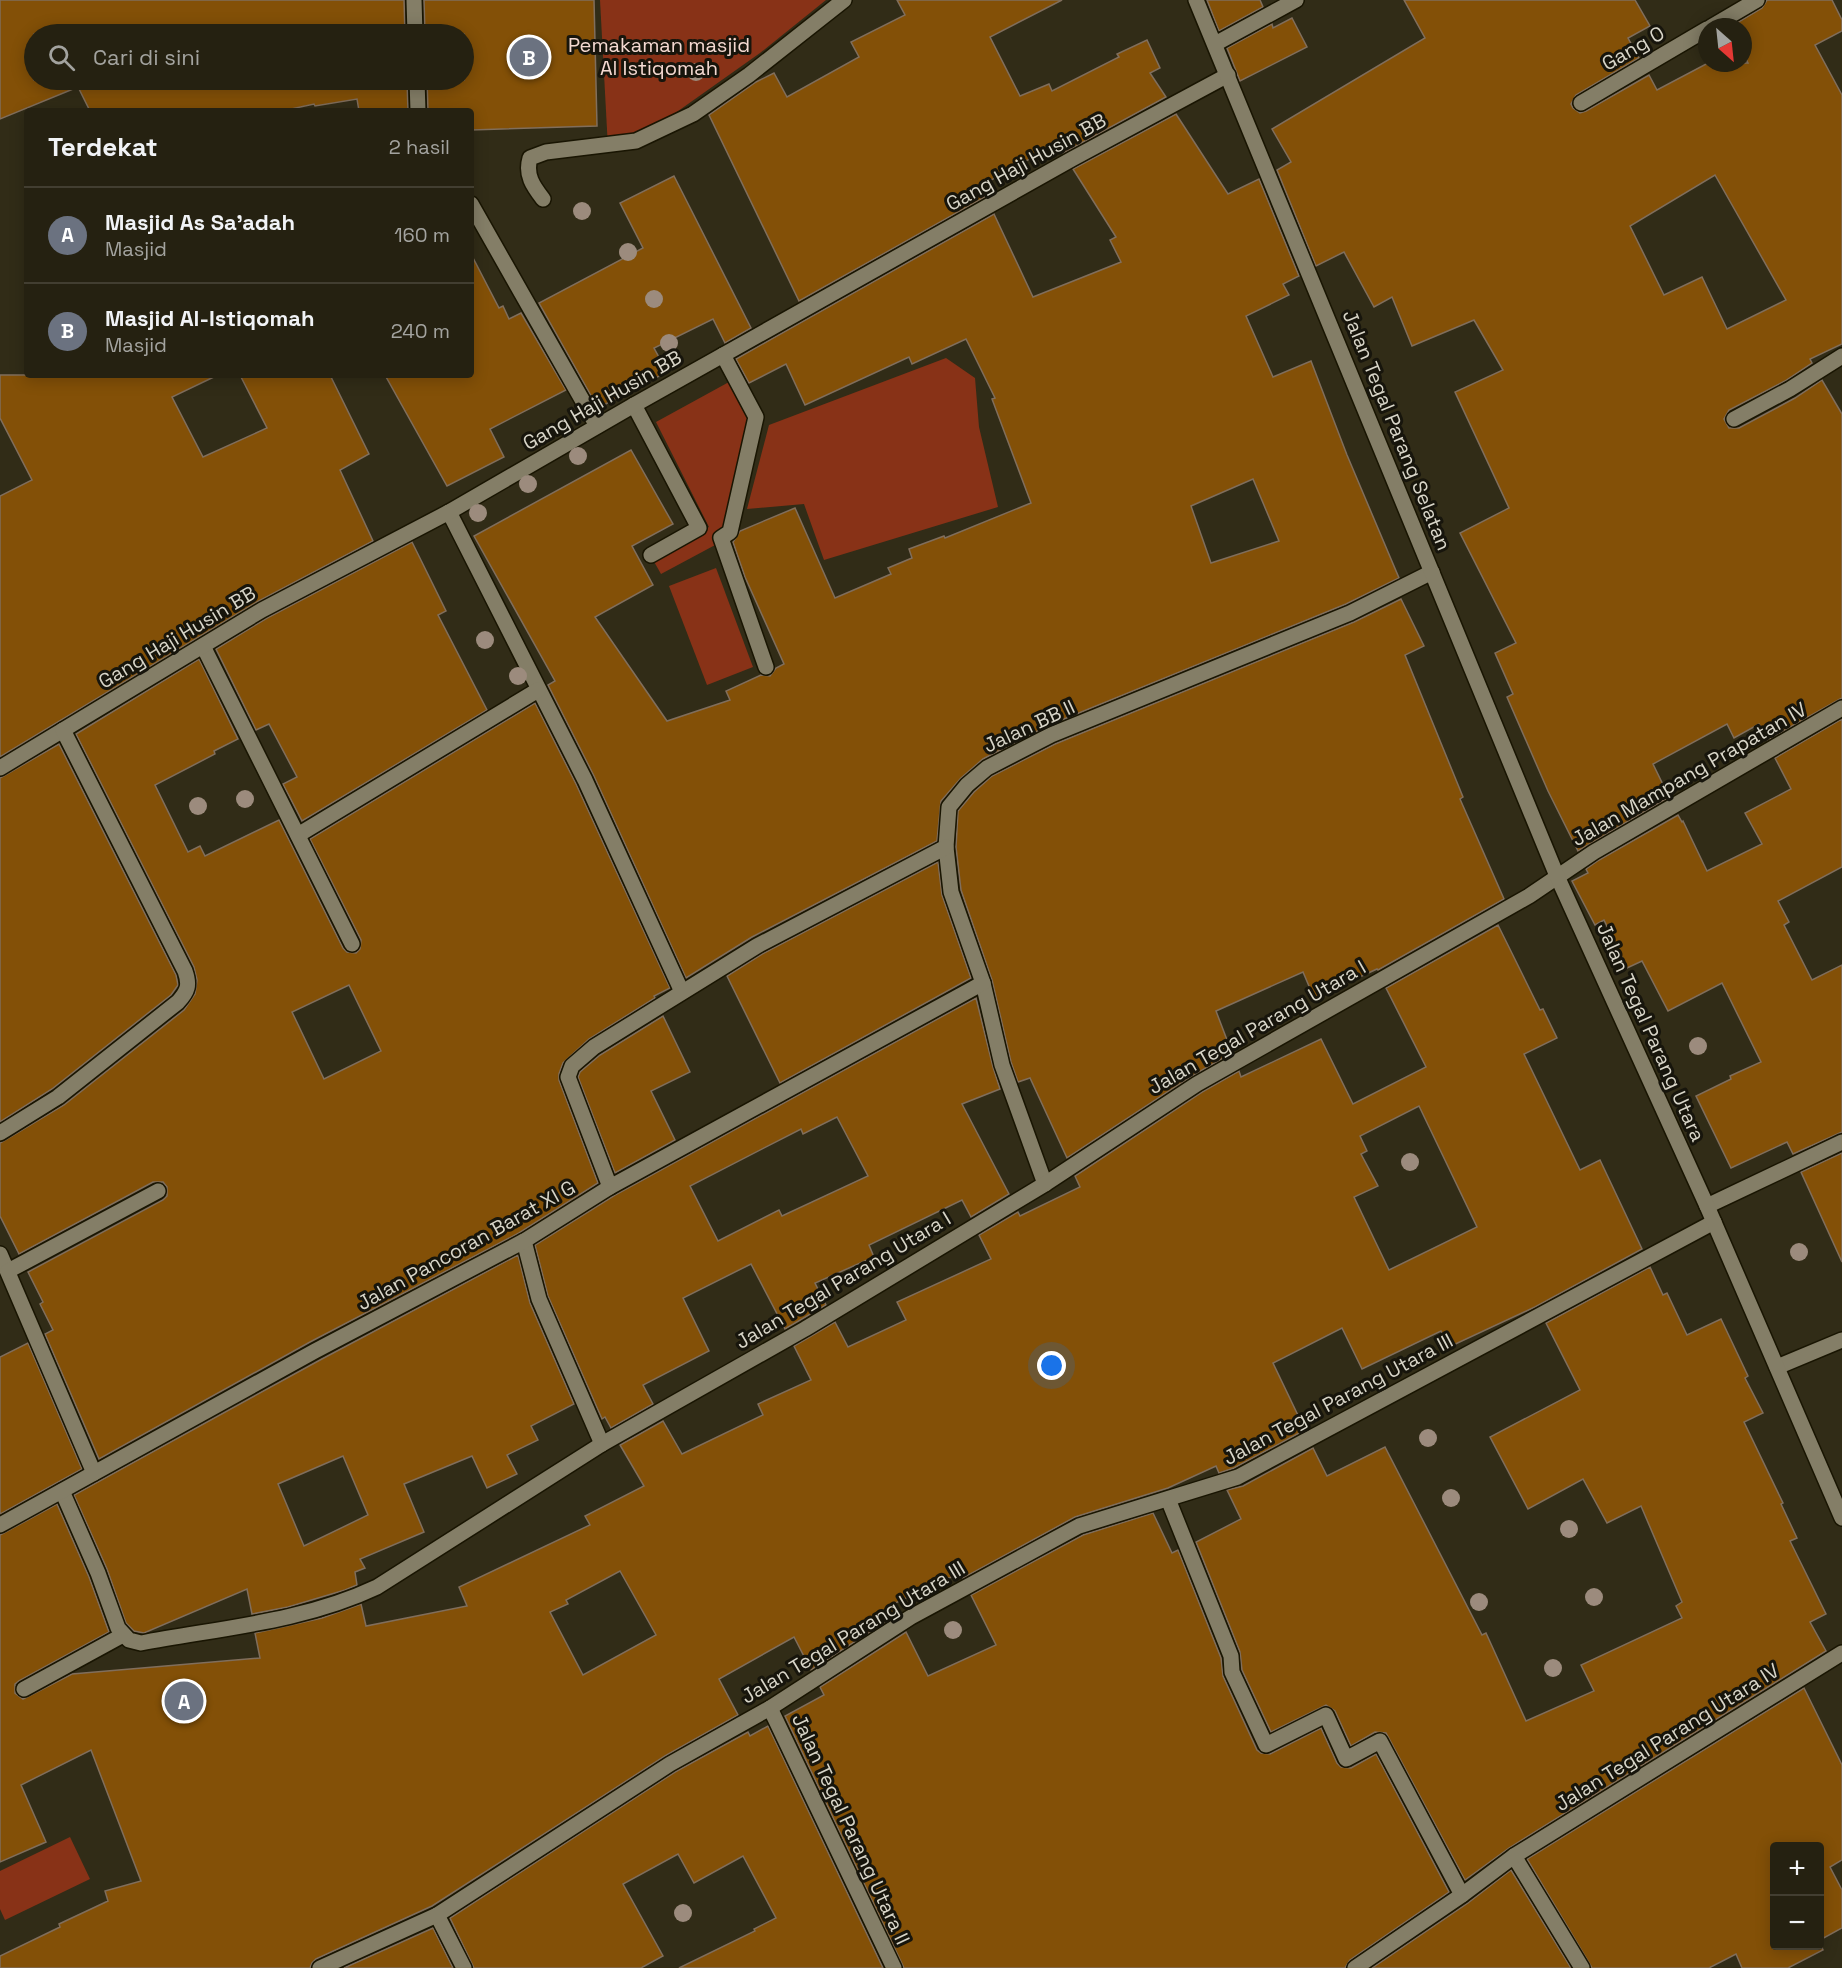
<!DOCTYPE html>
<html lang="id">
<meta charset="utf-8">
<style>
:root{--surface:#252111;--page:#2d291a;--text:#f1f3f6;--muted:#a3a39f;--line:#423e31;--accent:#bca0f2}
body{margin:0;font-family:"Space Grotesk",sans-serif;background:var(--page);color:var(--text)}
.controls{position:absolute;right:18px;bottom:18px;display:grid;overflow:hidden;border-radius:6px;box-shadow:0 3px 15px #0003}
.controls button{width:54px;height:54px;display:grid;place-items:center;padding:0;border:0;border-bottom:2px solid var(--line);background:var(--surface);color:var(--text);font:30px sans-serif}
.compass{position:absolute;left:1698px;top:18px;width:54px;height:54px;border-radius:50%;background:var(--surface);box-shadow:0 3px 15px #0003;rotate:153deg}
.you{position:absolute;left:1052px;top:1366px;width:21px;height:21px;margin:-15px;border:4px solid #fff;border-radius:50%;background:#1a73e8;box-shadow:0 0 0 9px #1a73e833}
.badge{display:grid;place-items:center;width:39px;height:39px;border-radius:50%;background:var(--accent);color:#fff;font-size:20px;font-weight:700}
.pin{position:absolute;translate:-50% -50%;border:3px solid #fff;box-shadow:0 2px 6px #0006}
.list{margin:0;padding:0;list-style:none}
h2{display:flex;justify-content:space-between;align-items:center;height:78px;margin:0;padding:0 24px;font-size:26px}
h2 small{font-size:20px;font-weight:400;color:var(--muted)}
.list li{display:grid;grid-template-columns:39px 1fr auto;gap:18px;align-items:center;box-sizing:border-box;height:96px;padding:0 24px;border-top:2px solid var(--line)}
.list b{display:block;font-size:22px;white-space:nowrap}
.list p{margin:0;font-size:20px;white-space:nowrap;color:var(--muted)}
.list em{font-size:20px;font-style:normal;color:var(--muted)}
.icon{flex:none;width:33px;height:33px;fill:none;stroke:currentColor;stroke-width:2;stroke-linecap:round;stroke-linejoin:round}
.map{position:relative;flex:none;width:1842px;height:1968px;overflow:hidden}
.search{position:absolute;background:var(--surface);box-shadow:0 3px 15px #0003;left:24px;top:24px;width:450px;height:66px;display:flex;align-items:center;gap:15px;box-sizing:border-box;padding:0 21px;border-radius:33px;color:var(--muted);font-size:22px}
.panel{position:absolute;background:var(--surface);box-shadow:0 3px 15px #0003;left:24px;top:108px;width:450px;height:270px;border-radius:6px}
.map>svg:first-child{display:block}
</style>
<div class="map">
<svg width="1842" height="1968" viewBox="0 0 1842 1968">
<rect width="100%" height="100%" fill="#312c17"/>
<!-- green -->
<g fill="#883217">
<path d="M600 0H826L760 53 664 121 608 148Z"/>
<path d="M946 358 975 378 979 427 998 507 824 560 804 504 747 509 769 425Z"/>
<path d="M729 382 750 422 727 531 717 544 661 574 652 558 709 527 656 422Z"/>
<path d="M716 568 753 667 707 685 669 586Z"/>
<path d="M70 1837 90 1879 5 1920 0 1909V1871Z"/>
</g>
<!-- building -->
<g fill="#835007" stroke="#806e5c" stroke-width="1.5" fill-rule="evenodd">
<path d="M0 0H404L405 34H34V80H407L408 111H359L357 99 315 106 314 104 282 111H90L78 87 0 119Z"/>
<path d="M424 0H594L597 126 471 130V111H428L427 80H464V34H425Z"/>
<path d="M897 0H1062L990 37 1020 96 1049 84 1052 91 1119 57 1117 54 1147 40 1160 68 1150 73 1166 97 1063 153 1057 144 980 186 985 197 799 301 709 115 756 82 774 73 787 97 859 57 851 42 905 15Z"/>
<path d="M1207 0H1260L1263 7 1219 31Z"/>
<path d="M1404 0H1635L1650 26 1628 38 1639 58 1576 95 1571 104 1573 108 1580 113 1586 111 1649 75 1657 90 1708 63H1748L1743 53V27H1730L1762 8 1767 0H1832L1842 20V31L1815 45 1842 95V344L1810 359 1812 363 1785 381 1729 410 1724 419 1729 428H1739L1795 398 1822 380 1842 414V698L1767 740 1759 724 1734 738 1727 724 1653 764 1669 797 1578 851 1548 791 1507 697 1513 694 1495 653 1516 643 1460 533 1509 508 1455 392 1503 370 1474 320 1412 346 1392 297 1374 307 1344 252 1316 266 1277 170 1291 162 1272 129 1425 38ZM1715 175 1786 300 1727 329 1702 277 1664 295 1630 226Z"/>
<path d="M1292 18 1307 47 1240 81 1227 48 1272 24 1273 28Z"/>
<path d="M1176 114 1228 194 1259 179 1299 276 1283 284 1289 295 1246 316 1273 377 1311 361 1347 455 1399 578 1346 604 1047 726 983 759 961 778 941 801 937 841 752 937 686 978 594 776 548 685 555 681 474 536 631 450 673 524 632 546 653 585 595 617 667 721 730 700 726 691 761 675 770 676 776 668 784 664 745 577 733 542 740 531 795 508 835 598 891 574 888 568 912 558 909 549 944 536 945 538 1031 503 992 399 995 398 966 339 912 364 909 357 805 405 786 364 749 383 736 359 994 214 1033 297 1121 262 1110 240 1116 237 1073 169ZM1253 479 1279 541 1211 563 1191 506Z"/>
<path d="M674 176 751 328 725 343 713 319 654 348 667 372 598 408 539 303 643 248 620 203Z"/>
<path d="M471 254 499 308 503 306 509 319 521 313 566 390 490 429 504 457 447 486 385 375H471Z"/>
<path d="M0 375H218L172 397 203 457 267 428 240 375H330L369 454 340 470 373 541 257 602 0 757V496L32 480 0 418Z"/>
<path d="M412 542 446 611 438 615 487 710 302 821 283 784 297 777 269 724 256 730 216 649 267 618Z"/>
<path d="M1401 599 1424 646 1405 655 1463 797 1460 799 1504 899 1378 970 1377 969 1314 998 1303 972 1216 1011 1232 1053 1192 1076 1067 1158 1030 1078 1018 1082 1011 1062 992 980 961 890 956 847 958 811 974 792 992 776 1055 744 1354 622Z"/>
<path d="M199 659 238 739 214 751 215 754 155 785 188 852 200 846 205 856 279 820 343 948 347 952 356 953 360 949 361 940 310 839 535 703 576 784 670 988 654 996 655 998 589 1039 563 1063 559 1074V1080L598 1183 519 1233 310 1342 99 1459 45 1334 53 1330 40 1304 43 1302 28 1272 163 1200 167 1196V1187L163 1182H153L19 1254 0 1216V1143L64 1105 184 1010 195 994 197 980 194 967 76 734ZM349 985 381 1051 324 1079 292 1012Z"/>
<path d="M1842 719V867L1778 901 1789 922 1784 925 1812 980 1842 965V1132L1793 1154 1787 1142 1731 1168 1696 1096 1731 1079 1730 1076 1761 1062 1722 983 1668 1011 1642 961 1627 968 1604 920 1595 925 1572 881 1588 873 1586 869 1599 860 1678 815 1682 822 1683 821 1707 871 1762 844 1745 813 1791 789 1775 758Z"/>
<path d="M59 744 176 975 178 985 171 995 52 1089 0 1122V778Z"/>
<path d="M938 862 942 895 971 978 780 1083 727 976 762 954Z"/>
<path d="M1498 925 1540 1010 1543 1009 1557 1038 1524 1054 1580 1170 1600 1160 1642 1249 1535 1307 1449 1347 1441 1331 1362 1369 1342 1328 1273 1363 1305 1430 1234 1468 1219 1473 1216 1466 1168 1488 1075 1517 963 1578 960 1573 893 1604 898 1614 811 1670 794 1637 719 1679 738 1715 665 1756 432 1906 316 1959 312 1963 310 1968H0V1956L60 1927 59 1924 108 1901 105 1891 141 1881 91 1750 21 1785 46 1842 0 1862V1535L57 1504 89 1577 109 1632 19 1681 15 1684V1693L23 1699 72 1674 260 1658 255 1633 322 1618 361 1604 366 1626 467 1606 459 1587 590 1525 585 1516 644 1486 620 1445 663 1421 682 1454 763 1415 758 1404 811 1380 794 1346 835 1322 848 1347 906 1320 897 1302 991 1259 979 1235 1018 1212 1020 1216 1080 1187 1075 1176 1202 1092 1239 1071 1241 1077 1321 1039 1353 1104 1426 1067 1386 988ZM1419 1106 1477 1227 1389 1270 1354 1197 1378 1186 1361 1154 1367 1151 1360 1136ZM620 1571 656 1635 583 1675 550 1612 568 1604 566 1600Z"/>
<path d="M976 998 993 1067 1000 1089 962 1104 1009 1194 971 1217 962 1200 869 1245 874 1257 815 1283 826 1305 785 1329 751 1264 683 1298 709 1351 643 1385 653 1404 611 1428 605 1417 602 1419 548 1296 535 1245 615 1195ZM837 1117 868 1176 782 1216 779 1210 718 1241 690 1186 801 1129 803 1134Z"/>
<path d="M663 1016 690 1072 651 1091 675 1140 615 1173 578 1077 580 1072 600 1055Z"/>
<path d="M1842 1153V1262L1801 1172Z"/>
<path d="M518 1255 530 1303 574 1404 531 1426 538 1440 507 1455 517 1474 487 1488 472 1456 404 1484 424 1532 360 1559 365 1568 355 1572 357 1585 345 1590 288 1607 252 1614 247 1589 144 1633 134 1631 126 1623 107 1569 74 1495 320 1360ZM343 1456 368 1515 304 1546 278 1484Z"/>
<path d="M1650 1267 1663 1295 1667 1293 1687 1335 1721 1319 1748 1376 1745 1378 1763 1413 1744 1422 1783 1503 1781 1504 1797 1538 1790 1541 1826 1614 1810 1622 1826 1651 1509 1848 1465 1880 1386 1733 1375 1732 1351 1746 1335 1711 1326 1705 1271 1732 1242 1670 1240 1652 1196 1542 1241 1519 1227 1490 1243 1486 1313 1448 1327 1476 1385 1447 1482 1635 1486 1633 1526 1721 1594 1691 1581 1665 1682 1618 1676 1606 1682 1602 1641 1506 1607 1523 1583 1479 1528 1509 1490 1437 1580 1390 1546 1323Z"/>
<path d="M28 1343 82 1469 0 1514V1357Z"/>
<path d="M1153 1513 1172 1553 1178 1550 1221 1658 1223 1676 1257 1750 1261 1753 1270 1754 1321 1728 1337 1763 1341 1767 1351 1768 1376 1754 1449 1892 1350 1960 1345 1968H904L785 1716 824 1695 820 1687 906 1632 928 1676 996 1645 971 1595 1083 1535Z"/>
<path d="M1804 1688 1842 1765V1860L1830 1867 1842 1890V1928L1820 1940V1846H1774V1946H1820V1943L1823 1950 1788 1968H1742L1736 1954 1709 1968H1592L1527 1859Z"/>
<path d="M768 1726 883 1968H679L755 1931 754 1929 776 1918 743 1856 694 1883 678 1854 623 1884 663 1956 641 1968H474L450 1918 675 1772 748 1732 750 1736Z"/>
<path d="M1511 1870 1571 1968H1372L1468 1903Z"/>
<path d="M433 1928 453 1968H344Z"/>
</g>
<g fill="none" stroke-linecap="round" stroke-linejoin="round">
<defs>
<path id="lane" d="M634 405 699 528 651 555"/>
<g id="street">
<path d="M414 0 415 34"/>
<path d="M1711 27 1757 0"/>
<path d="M1215 44 1296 0"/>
<path d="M417 80 418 111"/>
<path d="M1581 103 1707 29"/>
<path d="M543 199C533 186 525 175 530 158L546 152 636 141 693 114 749 75 844 0"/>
<path d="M471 204 597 426"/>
<path d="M723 355 756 417 730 532 721 538 766 667"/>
<path d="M1734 419 1790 389 1842 356"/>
<path d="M449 512 585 780 682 992"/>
<path d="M203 646 352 944"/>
<path d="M0 768 262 610 449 512 634 405 1072 159 1228 75"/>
<path d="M298 835 538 690"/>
<path d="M0 1133 58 1097 178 1002C188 991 190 985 185 971L63 730"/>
<path d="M1045 1184 1002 1065 983 983 951 892 946 847 949 807 967 785 987 768 1051 735 1350 613 1432 572"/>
<path d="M610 1187 568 1077 572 1066 594 1047 757 946 946 847"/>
<path d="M1707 1206 1842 1142"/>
<path d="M524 1241 539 1299 602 1444"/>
<path d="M0 1254 94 1473"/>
<path d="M8 1271 158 1191"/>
<path d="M1777 1367 1842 1340"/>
<path d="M62 1491 98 1573 118 1628 129 1640 141 1643C220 1628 303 1622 377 1587L602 1444 805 1329 1045 1184 1197 1084 1529 896 1594 852 1842 708"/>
<path d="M1168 1499 1231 1656 1232 1672 1266 1745 1326 1715 1346 1759 1380 1741 1462 1895"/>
<path d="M0 1525 315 1351 524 1241 610 1187 983 983"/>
<path d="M24 1689 123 1635"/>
<path d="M770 1708 894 1968"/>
<path d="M1514 1856 1582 1968"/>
<path d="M437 1915 464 1968"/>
<path d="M320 1968 437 1915 670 1764 770 1708 911 1617 1079 1526 1238 1477 1714 1222"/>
<path d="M1355 1968 1462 1895 1514 1856 1842 1653"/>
</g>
<path id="secondary" d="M1196 0 1557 876 1707 1206 1842 1518"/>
</defs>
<!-- lane casing -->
<use href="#lane" stroke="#191502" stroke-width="18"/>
<!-- street casing -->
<use href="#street" stroke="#191502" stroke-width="18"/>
<!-- secondary casing -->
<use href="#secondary" stroke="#191502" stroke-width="18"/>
<!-- lane -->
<use href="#lane" stroke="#847e67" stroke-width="15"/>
<!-- street -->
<use href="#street" stroke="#847e67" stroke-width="15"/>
<!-- secondary -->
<use href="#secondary" stroke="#847e67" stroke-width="15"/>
</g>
<!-- trees -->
<g fill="#9c8b7d">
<circle cx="696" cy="72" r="9"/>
<circle cx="582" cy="211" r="9"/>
<circle cx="628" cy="252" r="9"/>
<circle cx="654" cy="299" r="9"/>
<circle cx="669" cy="343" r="9"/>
<circle cx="578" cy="456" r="9"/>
<circle cx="528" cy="484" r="9"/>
<circle cx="478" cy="513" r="9"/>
<circle cx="485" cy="640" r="9"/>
<circle cx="518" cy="676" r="9"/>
<circle cx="245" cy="799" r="9"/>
<circle cx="198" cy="806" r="9"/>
<circle cx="1698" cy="1046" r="9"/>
<circle cx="1410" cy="1162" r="9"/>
<circle cx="1799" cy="1252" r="9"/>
<circle cx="1428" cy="1438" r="9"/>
<circle cx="1451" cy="1498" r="9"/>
<circle cx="1569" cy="1529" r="9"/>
<circle cx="1594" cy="1597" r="9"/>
<circle cx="1479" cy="1602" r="9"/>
<circle cx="953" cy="1630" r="9"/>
<circle cx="1553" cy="1668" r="9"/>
<circle cx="683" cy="1913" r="9"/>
</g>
<g text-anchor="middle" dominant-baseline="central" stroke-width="6" stroke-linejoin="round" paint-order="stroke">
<!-- park labels -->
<g font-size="20" fill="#f4d9d1" stroke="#17150c">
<text x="659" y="45">Pemakaman masjid<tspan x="659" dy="23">Al Istiqomah</tspan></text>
</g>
<!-- street labels -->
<g font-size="20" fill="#d8d5c8" stroke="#17150c">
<text transform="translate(1633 48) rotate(-30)">Gang O</text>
<text transform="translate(1026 162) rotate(-29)">Gang Haji Husin BB</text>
<text transform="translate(602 400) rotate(-30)">Gang Haji Husin BB</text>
<text transform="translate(1397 430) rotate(68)">Jalan Tegal Parang Selatan</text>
<text transform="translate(177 637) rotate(-31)">Gang Haji Husin BB</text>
<text transform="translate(1029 726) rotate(-25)">Jalan BB II</text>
<text transform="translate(1689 774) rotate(-30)">Jalan Mampang Prapatan IV</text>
<text transform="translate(1257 1027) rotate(-30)">Jalan Tegal Parang Utara I</text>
<text transform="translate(1651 1032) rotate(66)">Jalan Tegal Parang Utara</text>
<text transform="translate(466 1245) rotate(-29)">Jalan Pancoran Barat XI G</text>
<text transform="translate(843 1280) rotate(-31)">Jalan Tegal Parang Utara I</text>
<text transform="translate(1338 1399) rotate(-28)">Jalan Tegal Parang Utara III</text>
<text transform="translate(853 1632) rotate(-31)">Jalan Tegal Parang Utara III</text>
<text transform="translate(1667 1737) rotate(-32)">Jalan Tegal Parang Utara IV</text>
<text transform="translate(851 1829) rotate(65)">Jalan Tegal Parang Utara II</text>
</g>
</g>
</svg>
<div class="controls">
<button>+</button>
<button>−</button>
</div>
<svg class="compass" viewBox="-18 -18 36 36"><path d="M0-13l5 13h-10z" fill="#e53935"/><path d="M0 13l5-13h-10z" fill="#a3a39f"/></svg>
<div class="you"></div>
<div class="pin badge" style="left:184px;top:1701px;background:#6b7280">A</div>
<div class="pin badge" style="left:529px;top:57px;background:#6b7280">B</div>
<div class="search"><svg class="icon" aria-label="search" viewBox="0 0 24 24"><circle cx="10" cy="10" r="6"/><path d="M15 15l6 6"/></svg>Cari di sini</div>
<section class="panel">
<h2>Terdekat<small>2 hasil</small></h2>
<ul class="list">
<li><span class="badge" style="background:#6b7280">A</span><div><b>Masjid As Sa'adah</b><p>Masjid</p></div><em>160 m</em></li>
<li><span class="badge" style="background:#6b7280">B</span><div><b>Masjid Al-Istiqomah</b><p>Masjid</p></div><em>240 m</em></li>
</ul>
</section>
</div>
